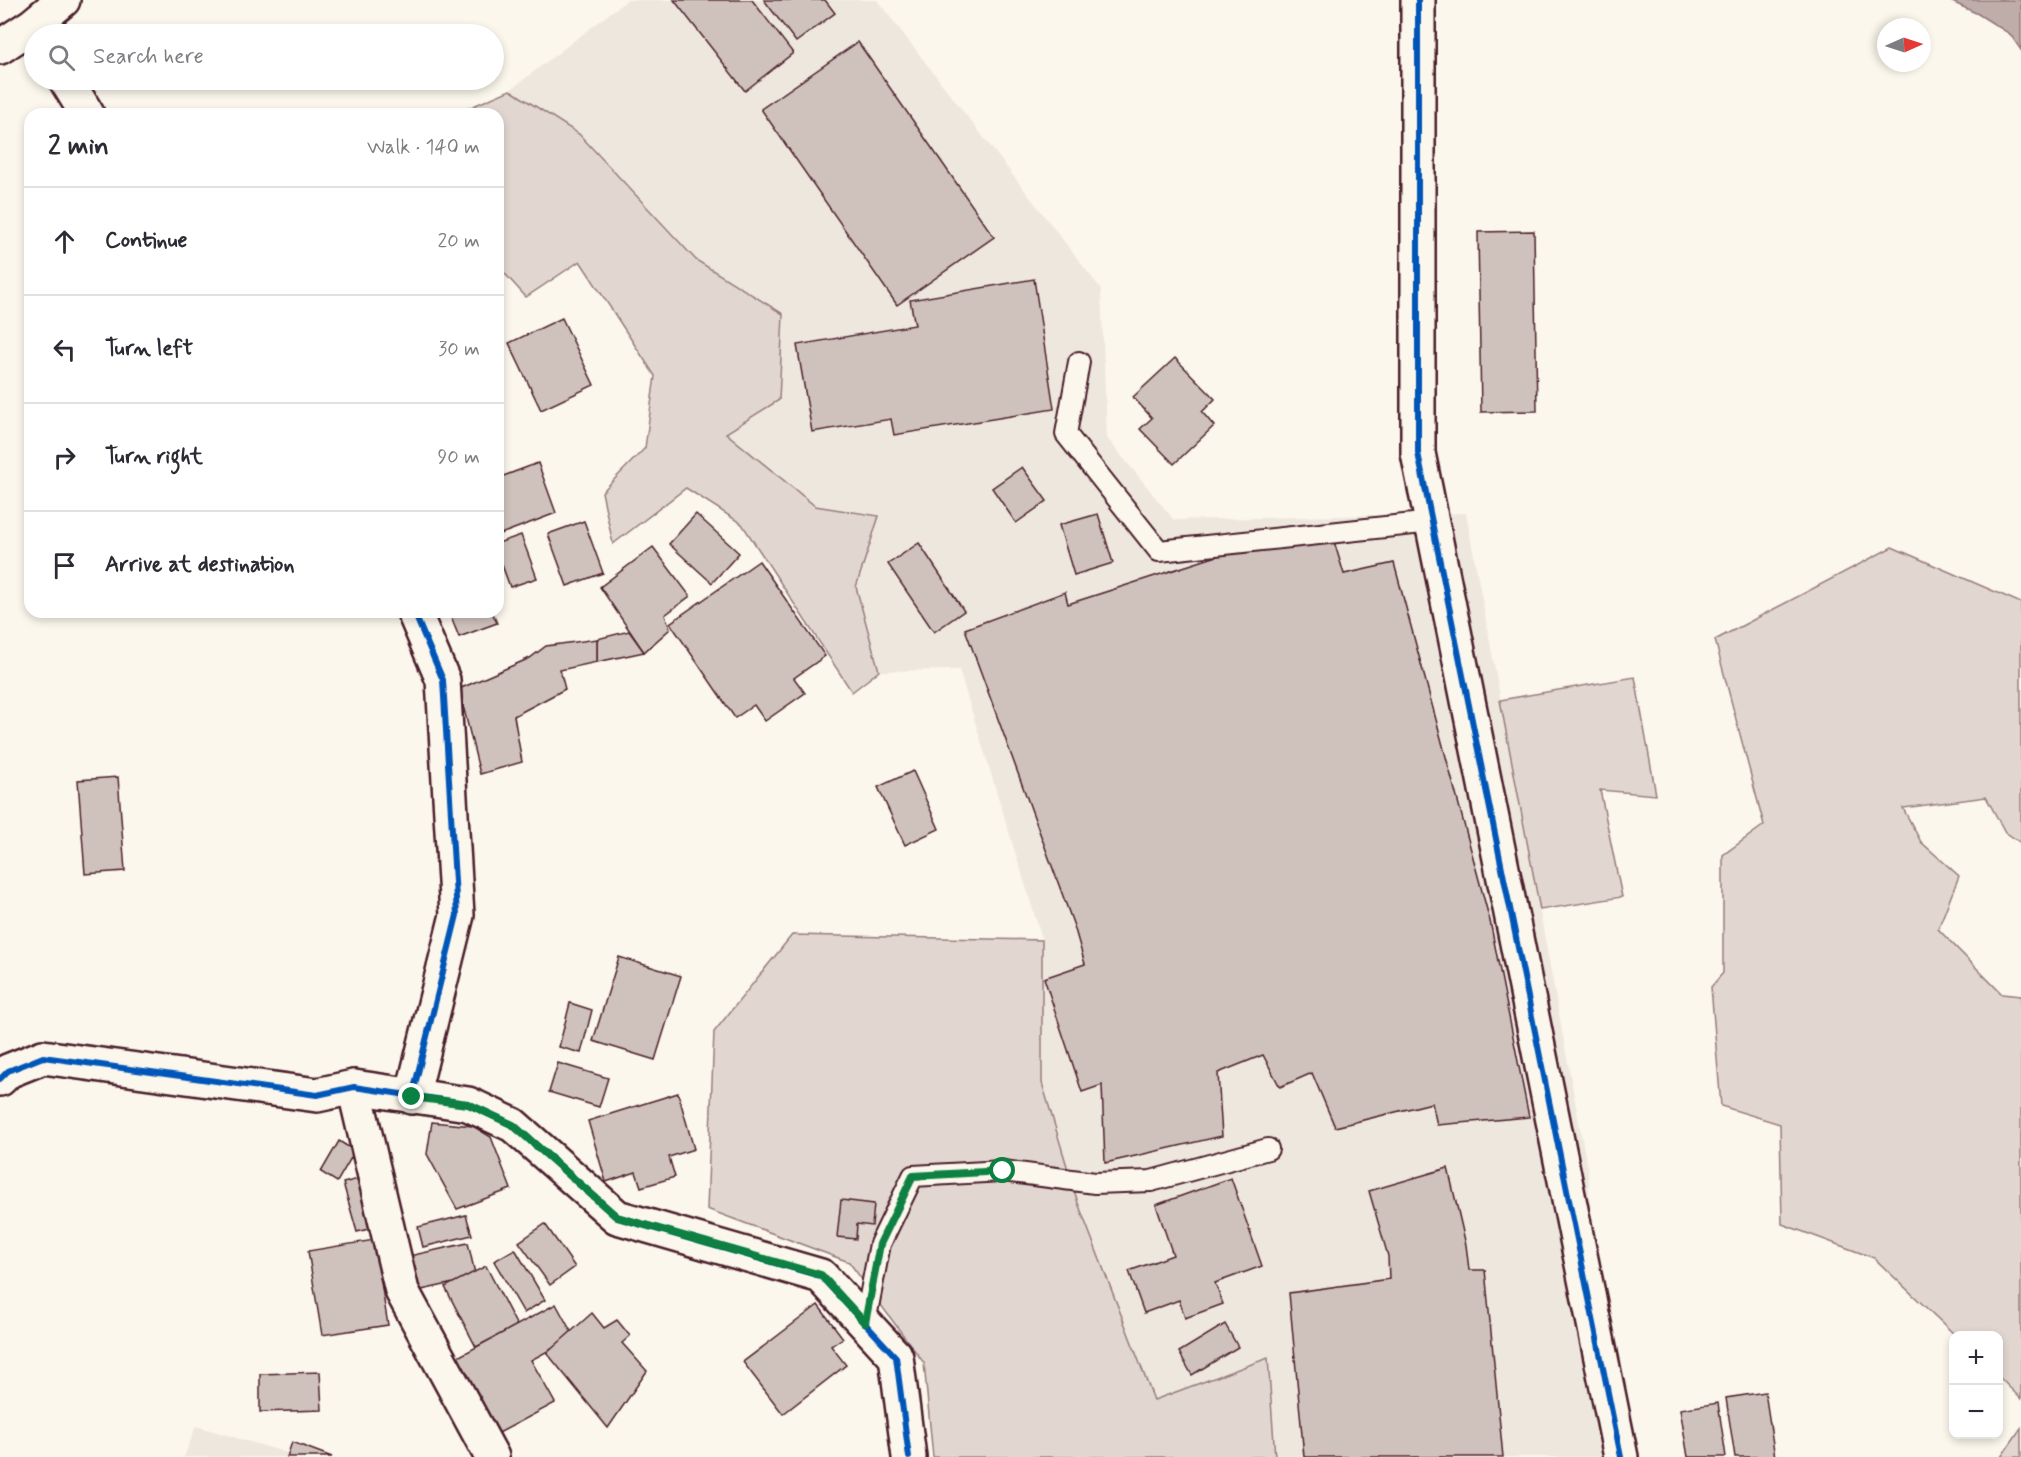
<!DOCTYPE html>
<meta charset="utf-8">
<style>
:root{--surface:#fff;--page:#f2f2f3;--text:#2b2b33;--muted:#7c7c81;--line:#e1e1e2}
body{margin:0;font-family:Mynerve,sans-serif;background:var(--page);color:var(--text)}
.controls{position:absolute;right:18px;bottom:18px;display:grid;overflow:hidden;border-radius:12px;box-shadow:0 3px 9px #0003}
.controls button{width:54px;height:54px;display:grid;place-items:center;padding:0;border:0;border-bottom:2px solid var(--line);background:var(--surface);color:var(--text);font:30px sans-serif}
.compass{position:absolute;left:1877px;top:18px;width:54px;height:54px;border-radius:50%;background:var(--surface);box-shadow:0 3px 9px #0003;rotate:87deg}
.stop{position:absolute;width:18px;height:18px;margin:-14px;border:4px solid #0b8043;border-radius:50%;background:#fff}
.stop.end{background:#0b8043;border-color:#fff;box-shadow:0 2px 6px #0008}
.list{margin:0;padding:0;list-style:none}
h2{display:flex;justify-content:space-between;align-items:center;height:78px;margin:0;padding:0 24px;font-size:26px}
h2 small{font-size:20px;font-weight:400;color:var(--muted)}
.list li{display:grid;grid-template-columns:39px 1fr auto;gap:18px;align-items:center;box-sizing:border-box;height:108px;padding:0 24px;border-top:2px solid var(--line)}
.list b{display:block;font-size:22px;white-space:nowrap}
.list em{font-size:20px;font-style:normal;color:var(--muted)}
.icon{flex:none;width:33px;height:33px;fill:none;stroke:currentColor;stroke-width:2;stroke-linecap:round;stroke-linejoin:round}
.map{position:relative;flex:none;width:2021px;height:1457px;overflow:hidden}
.search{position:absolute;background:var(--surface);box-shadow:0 3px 9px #0003;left:24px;top:24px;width:480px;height:66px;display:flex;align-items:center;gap:15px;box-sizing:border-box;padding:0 21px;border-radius:33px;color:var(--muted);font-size:22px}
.panel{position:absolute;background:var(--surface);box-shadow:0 3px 9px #0003;left:24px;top:108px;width:480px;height:510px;border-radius:18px}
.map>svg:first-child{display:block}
</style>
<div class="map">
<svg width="2021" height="1457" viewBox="0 0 2021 1457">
<rect width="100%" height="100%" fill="#fbf7ec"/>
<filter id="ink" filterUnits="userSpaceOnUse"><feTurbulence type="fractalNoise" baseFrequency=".0167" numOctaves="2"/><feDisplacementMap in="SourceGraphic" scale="12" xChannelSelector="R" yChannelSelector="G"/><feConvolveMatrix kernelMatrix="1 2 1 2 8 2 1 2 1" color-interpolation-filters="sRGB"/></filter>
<g filter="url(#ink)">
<!-- built -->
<g fill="#eee7de">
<path d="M627 0H877L1101 289 1107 438 1174 520 1466 513 1588 1171 1607 1457H1275L1267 1358 1154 1401 1078 1203 1042 1083V939L959 670 879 671 856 587 879 517 815 506 726 433 783 314 696 260 579 134 510 90Z"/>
<path d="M196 1426 301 1457H184Z"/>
</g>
<!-- green -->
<g fill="#e2d7d0" stroke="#967b7e" stroke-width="1.5">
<path d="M510 90 579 134 696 260 783 314 779 400 726 433 815 506 879 516 856 587 879 671 852 692 742 524 686 488 613 544 602 492 645 448 655 376 580 261 526 297 498 266V114H455Z"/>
<path d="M1892 547 2021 603V843L2005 832 1986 797 1903 808 1921 842 1959 876 1938 929 2002 994 2021 996V1399L1999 1377 1998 1336 1955 1335 1874 1258 1782 1224 1780 1124 1721 1106 1711 987 1723 973V855L1764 825 1715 640Z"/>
<path d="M1635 677 1656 795 1600 790 1622 897 1540 910 1500 700Z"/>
<path d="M792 935 1042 940V1083L1078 1203 1154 1400 1268 1358 1275 1457H933L924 1363 849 1262 707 1209 714 1032Z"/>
<path d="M2021 1428V1457H2001Z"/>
</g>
<!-- water -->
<path fill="#bfadaa" stroke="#907477" stroke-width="1.5" d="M1948 0H2021V50L2010 34 1978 14Z"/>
<!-- building -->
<g fill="#cfc2bc" stroke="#4a1f2b" stroke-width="1.5">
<path d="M674 0H752L793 53 745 91Z"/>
<path d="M764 0H825L835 13 796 42Z"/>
<path d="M858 42 994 237 897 305 761 109Z"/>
<path d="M1534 231 1537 411 1481 412 1478 232Z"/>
<path d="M1034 279 1054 409 894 435 891 419 812 432 797 345 915 325 910 300Z"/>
<path d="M562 318 594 385 541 410 509 343Z"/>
<path d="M1175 358 1215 399 1202 412 1214 426 1174 464 1140 429 1152 418 1133 397Z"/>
<path d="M538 463 556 513 498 535V478Z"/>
<path d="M1022 467 1047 501 1016 523 992 488Z"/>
<path d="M696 514 739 553 712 583 669 544Z"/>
<path d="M1098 514 1113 563 1074 575 1059 525Z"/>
<path d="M584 521 603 573 567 586 548 534Z"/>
<path d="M521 535 537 578 510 587 498 554V543Z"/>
<path d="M1332 535 1344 574 1394 563 1490 921 1529 1117 1437 1125 1432 1103 1335 1127 1312 1073 1280 1087 1263 1055 1218 1073 1222 1136 1105 1163 1102 1085 1082 1092 1044 978 1085 964 1074 926 965 629 1065 592 1068 604 1242 548Z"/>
<path d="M919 543 964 611 934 632 888 564Z"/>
<path d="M653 547 690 596 665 615 670 629 644 652 600 587Z"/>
<path d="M759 561 825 656 794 678 805 693 765 721 754 705 735 718 670 623Z"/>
<path d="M449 612H492L497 623 459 637Z"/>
<path d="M629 631 644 652 597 662V639Z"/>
<path d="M597 639V662L560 670 565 689 514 716 522 762 480 774 459 689 530 658 546 646Z"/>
<path d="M913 771 939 829 905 845 878 787Z"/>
<path d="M118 777 125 871 85 874 78 780Z"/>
<path d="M619 957 681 976 655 1060 593 1041Z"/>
<path d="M570 1003 592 1010 581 1053 559 1047Z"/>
<path d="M558 1063 608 1078 599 1107 549 1092Z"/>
<path d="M678 1093 694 1149 669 1157 675 1177 641 1187 636 1172 606 1182 588 1121Z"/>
<path d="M432 1122 473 1126 491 1137 511 1189 457 1209 427 1154Z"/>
<path d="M339 1141 355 1151 337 1182 321 1172Z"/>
<path d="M1448 1168 1466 1245 1469 1270H1485L1503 1457H1304L1289 1293 1389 1279 1388 1256 1369 1191Z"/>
<path d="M362 1178 376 1227 357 1232 343 1183Z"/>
<path d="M1231 1178 1262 1266 1215 1283 1223 1304 1185 1318 1179 1300 1144 1313 1129 1271 1173 1255 1156 1205Z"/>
<path d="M841 1200 874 1204 872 1226 857 1224 856 1239 837 1237Z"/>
<path d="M466 1215 472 1235 423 1247 418 1227Z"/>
<path d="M545 1224 575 1267 550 1285 519 1242Z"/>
<path d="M374 1240 388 1325 322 1335 308 1251Z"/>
<path d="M468 1243 476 1278 417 1291 409 1256Z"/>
<path d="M515 1249 545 1300 524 1313 494 1261Z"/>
<path d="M486 1266 517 1326 476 1347 445 1287Z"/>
<path d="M556 1304 574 1337 531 1360 555 1403 497 1434 456 1358Z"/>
<path d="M818 1305 843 1338 831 1346 846 1365 783 1414 743 1362Z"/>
<path d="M592 1313 604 1328 617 1320 630 1336 622 1343 647 1371 608 1428 547 1353Z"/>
<path d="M1225 1324 1238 1347 1192 1375 1179 1352Z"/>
<path d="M320 1372 322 1410 260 1412V1374Z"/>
<path d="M1765 1392 1775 1457H1735L1726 1398Z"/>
<path d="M1718 1403 1726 1457H1688L1680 1409Z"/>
<path d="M292 1442 332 1457H287Z"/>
</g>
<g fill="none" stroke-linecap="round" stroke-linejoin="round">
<defs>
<g id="service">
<path d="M1079 362 1066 434 1159 551 1432 522"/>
<path d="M865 1323 880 1244 913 1176 1003 1171 1095 1183 1151 1181 1268 1149"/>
</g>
<g id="minor">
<path d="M0 47 33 25 63 0"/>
<path d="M66 80 87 114"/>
<path d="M0 1079 8 1071 43 1057 317 1095 354 1087 468 1104 513 1125 617 1217 821 1276 896 1357 909 1457"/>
<path d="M354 1087 402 1291 492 1457"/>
<path d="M412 1097 457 915 443 680 414 612"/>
</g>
<path id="tertiary" d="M1418 0V453L1621 1457"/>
</defs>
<!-- service casing -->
<use href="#service" stroke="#4a1f2b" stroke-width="24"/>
<!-- minor casing -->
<use href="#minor" stroke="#4a1f2b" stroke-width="38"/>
<!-- tertiary casing -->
<use href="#tertiary" stroke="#4a1f2b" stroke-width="38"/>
<!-- service -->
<use href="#service" stroke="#fbf7ec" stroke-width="20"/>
<!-- minor -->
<use href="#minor" stroke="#fbf7ec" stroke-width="33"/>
<!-- tertiary -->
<use href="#tertiary" stroke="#fbf7ec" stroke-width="33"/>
<defs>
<g id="cycleway">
<path d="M1418 0V453L1621 1457"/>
<path d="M0 1079 8 1071 43 1057 317 1095 354 1087 468 1104 513 1125 617 1217 821 1276 896 1357 909 1457"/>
<path d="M412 1097 457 915 443 680 414 612"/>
</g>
</defs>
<!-- cycleway casing -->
<use href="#cycleway" stroke="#fbf7ec" stroke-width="10"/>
<!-- cycleway -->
<use href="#cycleway" stroke="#0057b8" stroke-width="6"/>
</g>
</g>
<g fill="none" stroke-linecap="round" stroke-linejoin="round" filter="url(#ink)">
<!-- route -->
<path stroke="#0b8043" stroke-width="8" d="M412 1097 468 1104 513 1125 617 1217 821 1275 865 1323 880 1244 913 1176 1003 1171"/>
</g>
</svg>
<div class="controls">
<button>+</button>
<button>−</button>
</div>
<svg class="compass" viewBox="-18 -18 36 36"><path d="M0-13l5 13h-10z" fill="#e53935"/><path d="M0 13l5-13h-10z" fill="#7c7c81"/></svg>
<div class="stop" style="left:1003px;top:1171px"></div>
<div class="stop end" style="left:412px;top:1097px"></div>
<div class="search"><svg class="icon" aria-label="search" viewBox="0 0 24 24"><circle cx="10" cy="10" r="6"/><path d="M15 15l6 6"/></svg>Search here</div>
<section class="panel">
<h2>2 min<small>Walk · 140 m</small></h2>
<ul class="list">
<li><svg class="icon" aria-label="ahead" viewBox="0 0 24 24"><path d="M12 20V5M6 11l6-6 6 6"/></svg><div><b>Continue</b></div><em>20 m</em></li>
<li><svg class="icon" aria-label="left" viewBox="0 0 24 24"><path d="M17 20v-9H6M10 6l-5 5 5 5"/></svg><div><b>Turn left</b></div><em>30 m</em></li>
<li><svg class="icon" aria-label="right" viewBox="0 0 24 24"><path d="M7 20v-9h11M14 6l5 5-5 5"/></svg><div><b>Turn right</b></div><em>90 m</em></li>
<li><svg class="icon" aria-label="arrive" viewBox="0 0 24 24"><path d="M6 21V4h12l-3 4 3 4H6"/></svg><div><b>Arrive at destination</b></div></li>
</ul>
</section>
</div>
